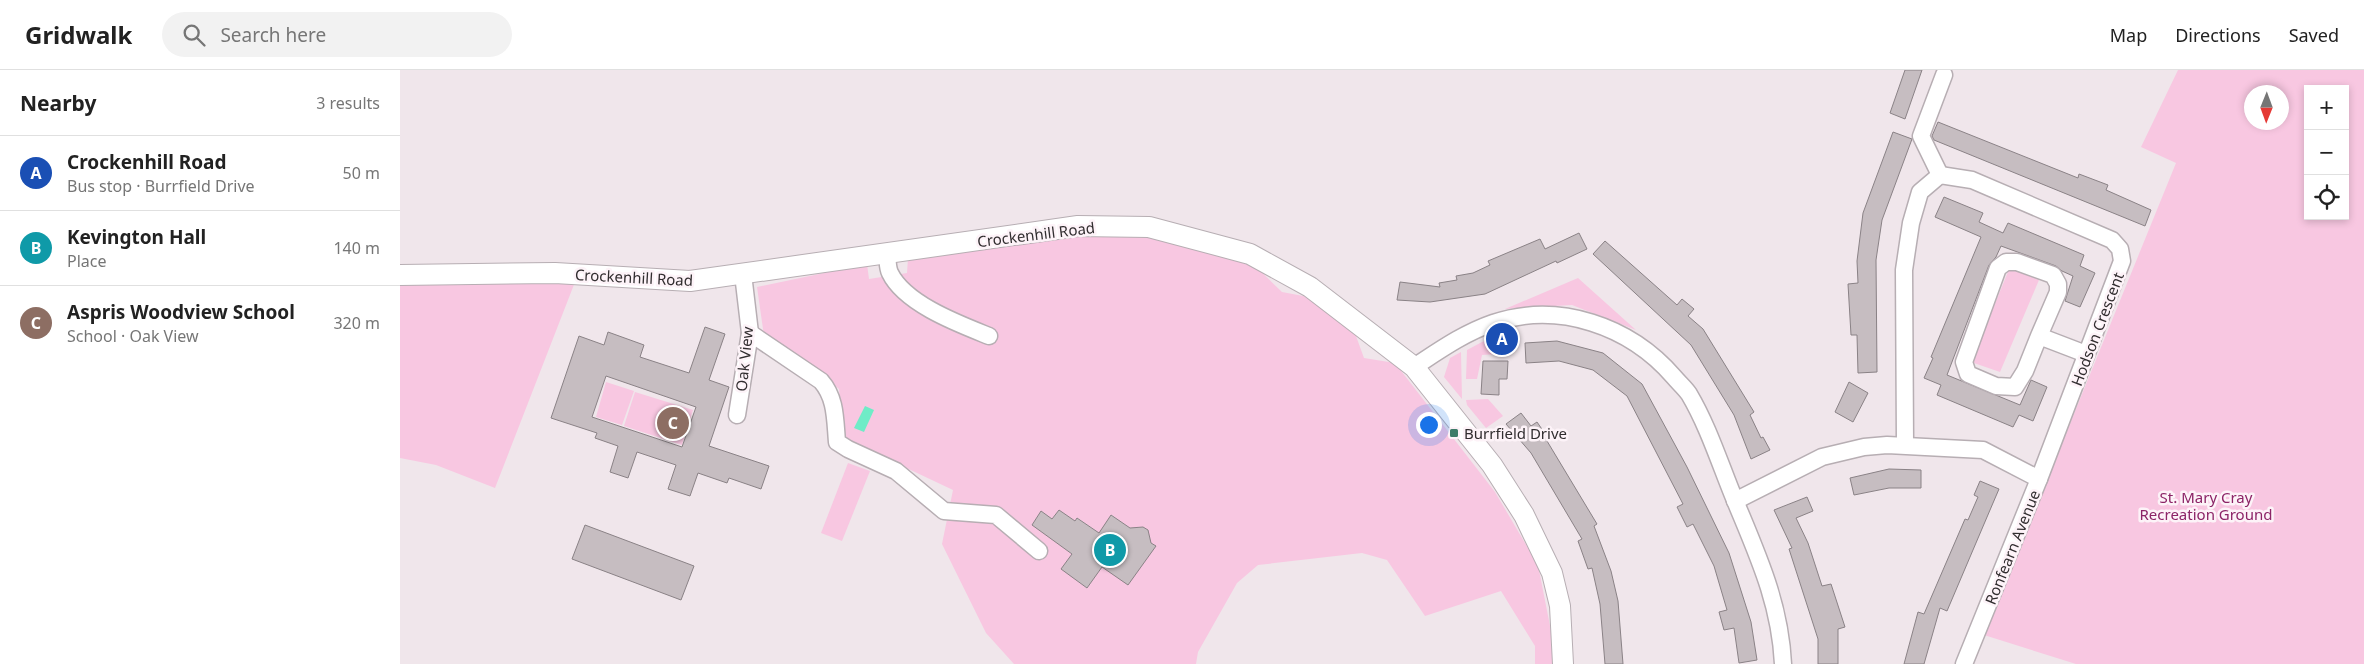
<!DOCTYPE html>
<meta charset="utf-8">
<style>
:root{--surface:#fff;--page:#f2f2f2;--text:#222;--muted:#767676;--line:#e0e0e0;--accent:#111827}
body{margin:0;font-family:"Noto Sans",sans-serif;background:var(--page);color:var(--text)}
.controls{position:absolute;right:15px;top:15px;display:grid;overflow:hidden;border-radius:0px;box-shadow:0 2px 8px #0003}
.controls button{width:45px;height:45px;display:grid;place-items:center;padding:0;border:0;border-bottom:1px solid var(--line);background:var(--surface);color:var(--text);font:25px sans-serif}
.compass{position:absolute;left:1844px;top:15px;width:45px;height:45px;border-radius:50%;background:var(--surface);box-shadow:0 2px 8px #0003;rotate:181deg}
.you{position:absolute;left:1028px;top:354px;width:18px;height:18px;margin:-12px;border:4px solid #fff;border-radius:50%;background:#1a73e8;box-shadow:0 0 0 8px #1a73e833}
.badge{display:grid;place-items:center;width:32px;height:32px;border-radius:50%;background:var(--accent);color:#fff;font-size:16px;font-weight:700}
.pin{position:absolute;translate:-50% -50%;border:2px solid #fff;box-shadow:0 1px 5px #0006}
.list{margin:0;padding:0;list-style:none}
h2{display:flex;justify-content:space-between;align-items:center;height:65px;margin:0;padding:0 20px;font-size:21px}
h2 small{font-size:16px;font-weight:400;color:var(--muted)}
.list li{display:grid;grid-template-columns:32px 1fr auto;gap:15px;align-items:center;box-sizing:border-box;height:75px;padding:0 20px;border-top:1px solid var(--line)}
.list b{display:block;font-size:19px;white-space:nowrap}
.list p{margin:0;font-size:16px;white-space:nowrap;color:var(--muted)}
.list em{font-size:16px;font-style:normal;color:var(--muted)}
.icon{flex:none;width:28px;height:28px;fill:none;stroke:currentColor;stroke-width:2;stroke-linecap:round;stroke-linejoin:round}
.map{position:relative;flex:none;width:1964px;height:594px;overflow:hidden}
header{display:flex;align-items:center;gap:30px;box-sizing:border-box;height:70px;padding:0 25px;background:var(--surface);border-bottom:1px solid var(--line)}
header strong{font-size:24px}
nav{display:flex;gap:28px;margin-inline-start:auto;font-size:18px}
.search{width:350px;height:45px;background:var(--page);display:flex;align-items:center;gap:12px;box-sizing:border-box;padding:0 18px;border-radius:28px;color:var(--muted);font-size:19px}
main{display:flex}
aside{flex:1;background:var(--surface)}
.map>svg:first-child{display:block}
</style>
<header>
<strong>Gridwalk</strong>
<div class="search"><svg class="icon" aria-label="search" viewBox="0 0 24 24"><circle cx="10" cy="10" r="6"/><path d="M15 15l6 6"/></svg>Search here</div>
<nav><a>Map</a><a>Directions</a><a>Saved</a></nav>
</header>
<main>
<aside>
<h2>Nearby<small>3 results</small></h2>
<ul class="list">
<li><span class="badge" style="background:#1a4fb4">A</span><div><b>Crockenhill Road</b><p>Bus stop · Burrfield Drive</p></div><em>50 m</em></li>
<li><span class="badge" style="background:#0f9aa8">B</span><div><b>Kevington Hall</b><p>Place</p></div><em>140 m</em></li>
<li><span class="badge" style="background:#8d6e63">C</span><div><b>Aspris Woodview School</b><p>School · Oak View</p></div><em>320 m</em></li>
</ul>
</aside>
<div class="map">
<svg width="1964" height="594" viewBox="0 0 1964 594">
<rect width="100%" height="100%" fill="#f0e6eb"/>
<!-- green -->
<g fill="#f8c7e1" fill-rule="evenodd">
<path d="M1778 0H1964V594H1676L1584 565 1776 93 1741 77ZM1908 19H1945V146H1908ZM1852 22H1882V52H1852Z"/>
<path d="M668 164 747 166 850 191 882 222 919 229 952 255 964 288 995 293 1095 422 1138 495 1153 571V594H1135V576L1101 521 1025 546 987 490 962 483 858 495 837 513 798 582 796 594H614L586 563 542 474 553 420 443 368 439 319 416 299 364 266 357 217 467 194 469 209 507 203 508 188ZM659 440 675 451 678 448 699 463 712 445 735 462 738 457H743L748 461 747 470 702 497 687 518 662 499 672 484 632 455 641 441 652 449Z"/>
<path d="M1610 197 1639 210 1600 302 1571 292Z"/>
<path d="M0 207 175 212 95 418 36 395 0 388Z"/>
<path d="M1178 208 1236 260 1172 235 1105 239Z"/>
<path d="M1111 264 1112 283 1082 285 1077 309H1066L1067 280 1082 272Z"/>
<path d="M1061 282 1062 329 1044 307 1050 288Z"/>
<path d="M206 312 234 321 222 355 196 347Z"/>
<path d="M235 322 293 340 282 375 224 356Z"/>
<path d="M1088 329 1103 346 1086 358 1067 335 1066 330Z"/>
<path d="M448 393 470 401 442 471 421 463Z"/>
</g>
<!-- water -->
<path fill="#6fecc7" d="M465 336 474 340 464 362 454 358Z"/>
<!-- building -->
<g fill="#c6bdc1" stroke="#8a8286" fill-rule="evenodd">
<path d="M1505 0H1522L1505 49 1490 43Z"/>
<path d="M1538 52 1678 108 1679 104 1708 115 1706 120 1751 140 1745 156 1534 70 1532 66Z"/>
<path d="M1493 62 1512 69 1482 150 1476 190 1477 302 1458 303 1457 265H1451L1448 214 1458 213 1457 191 1463 143Z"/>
<path d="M1544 127 1583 143 1579 152 1603 163 1608 153 1684 185 1680 196 1695 203 1680 237 1665 231 1673 206 1662 201 1656 196 1601 176 1596 187 1589 195 1547 305 1620 335 1631 310 1647 317 1633 351 1619 345 1613 357 1537 325 1541 315 1524 308 1533 288 1531 287 1581 167 1535 147Z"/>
<path d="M1179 163 1187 179 1157 193 1156 191 1085 224 1030 232 997 230 1000 212 1040 217 1039 213 1057 210 1056 206 1073 203 1090 195 1088 191 1140 169 1145 179Z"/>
<path d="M1205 171 1277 235 1282 229 1294 239 1288 246 1303 259 1354 342 1350 345 1361 368 1363 367 1370 380 1351 389 1334 345 1291 275 1193 184Z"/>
<path d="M305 257 325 264 309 310 329 317 309 376 369 396 361 419 329 408 327 413 298 403 290 426 268 419 276 395 237 382 228 408 210 402 218 376 195 368 197 363 151 348 179 266 204 275 208 262 244 275 240 287 289 303ZM206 306 296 337 282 377 192 347Z"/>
<path d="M1157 271 1203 283 1242 314 1287 397 1329 483 1351 552 1357 590 1339 593 1334 558 1324 560 1319 542 1327 540 1314 496 1293 454 1287 457 1277 437 1283 434 1227 326 1193 300 1159 291 1126 293 1125 273Z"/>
<path d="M1083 291H1108L1107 309H1099V325L1081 324Z"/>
<path d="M1449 312 1468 323 1453 352 1435 342Z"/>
<path d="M1121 343 1131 356 1137 352 1146 365 1144 366 1197 454 1194 456 1211 501 1218 531 1223 594H1205L1200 534 1192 498 1188 499 1178 471 1182 469 1131 383 1106 354Z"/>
<path d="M1489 399 1521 400V418H1489L1454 425 1450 408Z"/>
<path d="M1580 411 1599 419 1593 433 1547 541 1540 538 1524 594H1504L1518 542 1524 544 1565 449 1568 450 1578 427 1574 425Z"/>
<path d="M1407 427 1413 441 1396 448 1408 473 1422 516 1431 514 1445 557 1438 559V594H1418V569L1389 479 1392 478 1374 440Z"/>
<path d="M659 440 675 451 677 448 699 463 711 445 730 458 743 457 748 460 751 473 756 476 728 515 702 497 687 518 661 499 672 484 632 455 641 441 652 449Z"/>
<path d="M185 455 294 496 281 530 172 489Z"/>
</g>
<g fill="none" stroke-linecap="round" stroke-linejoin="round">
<defs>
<g id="minor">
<path d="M1540 105 1521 66 1544 5"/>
<path d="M487 184C488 189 487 197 490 203 505 234 559 254 589 266"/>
<path d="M350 263 421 311C436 328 435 349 437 372L448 379 496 401 544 441 596 445 639 481"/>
<path d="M1639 266 1658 222V214L1653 205 1617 192H1606L1598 198 1564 292 1568 304 1596 316 1615 317 1625 301 1639 266 1686 284"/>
<path d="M1014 297C1040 280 1064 263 1093 253 1159 231 1230 256 1274 307 1279 313 1285 318 1289 324 1308 356 1320 394 1334 428 1357 484 1380 532 1383 594"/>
<path d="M337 345 350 263 343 204"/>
<path d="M1505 374 1504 200 1511 153 1520 122 1540 105 1572 110 1712 170 1720 179 1722 191 1639 409"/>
<path d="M1335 431 1422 387 1464 377 1487 375 1583 380 1639 409 1564 594"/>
</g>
<path id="major" d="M0 205 155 203 290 211 678 156 749 157 850 184 910 217 1014 297 1092 395 1124 445 1152 503 1160 536 1163 594"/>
</defs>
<!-- minor casing -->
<use href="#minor" stroke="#b7aeb3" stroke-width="19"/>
<!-- major casing -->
<use href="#major" stroke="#b7aeb3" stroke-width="22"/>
<!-- minor -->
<use href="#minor" stroke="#fff" stroke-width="16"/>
<!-- major -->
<use href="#major" stroke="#fff" stroke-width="20"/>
</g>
<!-- markers -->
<rect fill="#3d7b68" stroke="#fdf3f8" stroke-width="2" x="1049" y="358" width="10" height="10" rx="2.5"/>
<g text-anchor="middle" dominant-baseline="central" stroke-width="5" stroke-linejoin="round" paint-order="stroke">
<!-- street labels -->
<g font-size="15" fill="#312d2f" stroke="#fdf3f8">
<text transform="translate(636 164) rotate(-7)">Crockenhill Road</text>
<text transform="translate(234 207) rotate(3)">Crockenhill Road</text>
<text transform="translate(1697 259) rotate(-69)">Hodson Crescent</text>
<text transform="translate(344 289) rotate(-84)">Oak View</text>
<text transform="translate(1612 477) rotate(-68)">Ronfearn Avenue</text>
</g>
<!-- poi labels -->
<g font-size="15" fill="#312d2f" stroke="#fdf3f8" text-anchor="start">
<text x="1064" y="363">Burrfield Drive</text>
</g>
<!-- park labels -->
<g font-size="15" fill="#8c2467" stroke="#fdf3f8">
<text x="1806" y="427">St. Mary Cray<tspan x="1806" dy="17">Recreation Ground</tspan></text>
</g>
</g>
</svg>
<div class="controls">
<button>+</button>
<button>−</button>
<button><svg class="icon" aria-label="locate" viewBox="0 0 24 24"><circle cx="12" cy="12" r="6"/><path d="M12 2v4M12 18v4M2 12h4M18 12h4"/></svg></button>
</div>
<svg class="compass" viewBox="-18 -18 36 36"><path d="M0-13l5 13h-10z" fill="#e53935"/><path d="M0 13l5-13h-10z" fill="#767676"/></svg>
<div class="you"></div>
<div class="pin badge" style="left:1102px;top:269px;background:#1a4fb4">A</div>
<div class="pin badge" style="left:710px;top:480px;background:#0f9aa8">B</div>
<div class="pin badge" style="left:273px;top:353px;background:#8d6e63">C</div>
</div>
</main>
